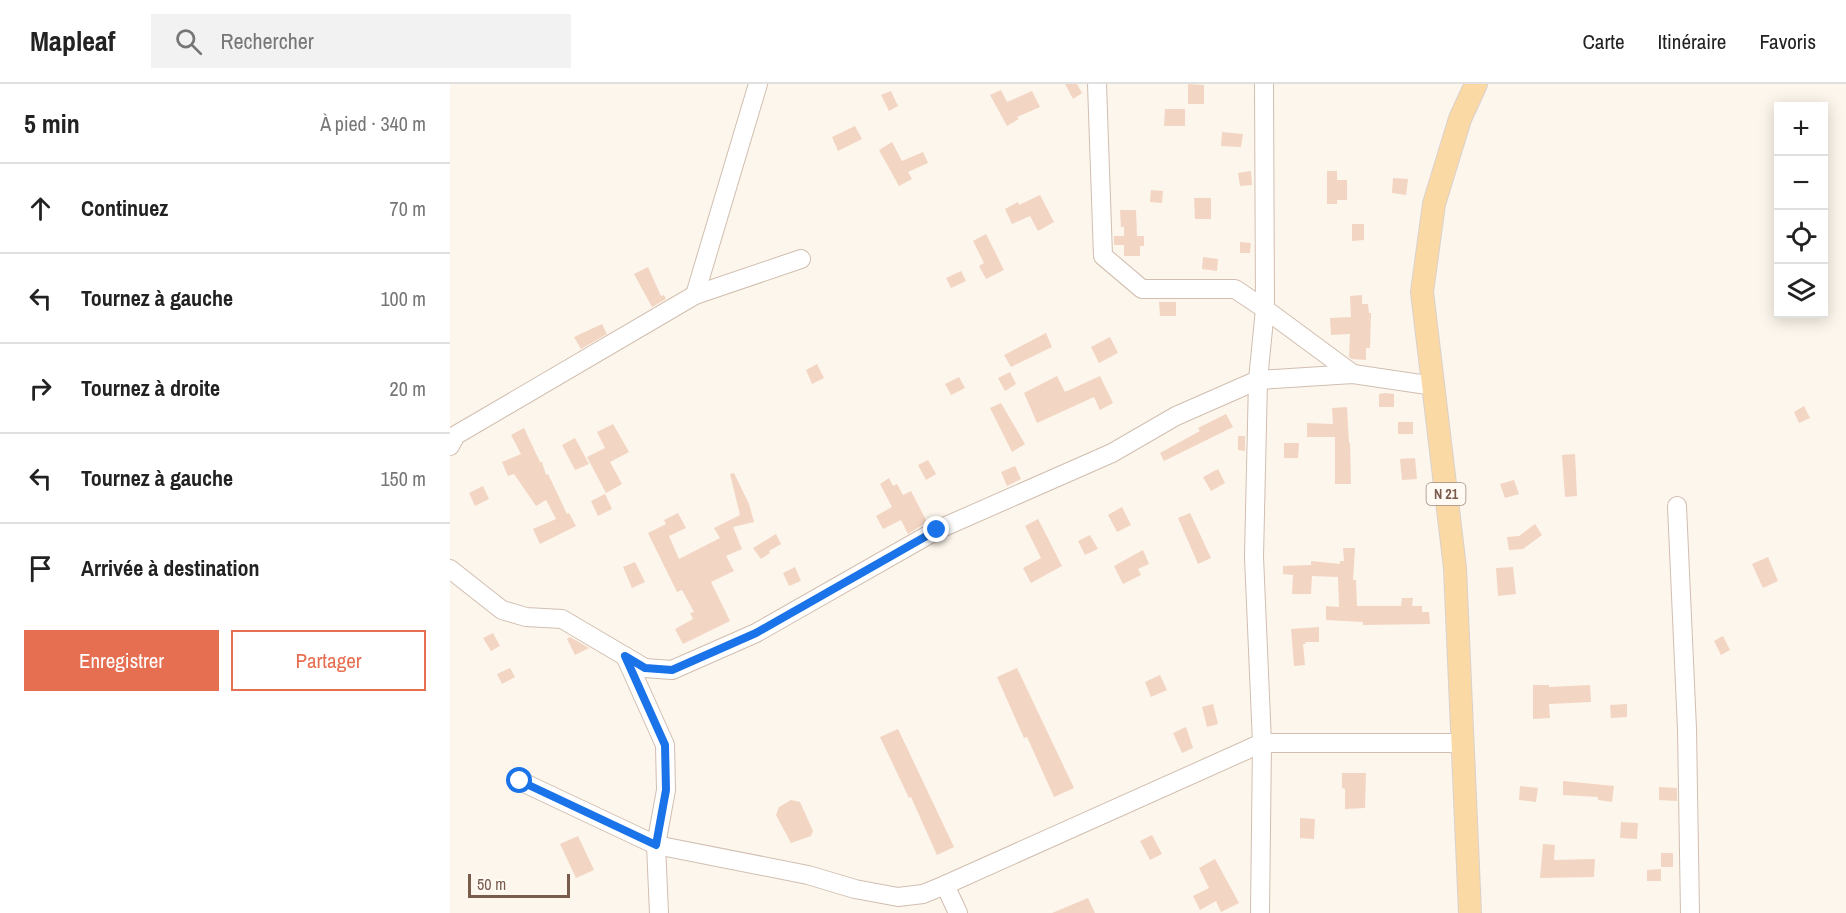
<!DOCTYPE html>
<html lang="fr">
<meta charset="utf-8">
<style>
:root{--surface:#fff;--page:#f2f2f2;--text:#222;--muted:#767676;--line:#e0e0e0;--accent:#e76f51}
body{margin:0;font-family:"Archivo Narrow",sans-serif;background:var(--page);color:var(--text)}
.controls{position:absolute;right:18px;top:18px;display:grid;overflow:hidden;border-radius:0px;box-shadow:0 3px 15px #0003}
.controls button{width:54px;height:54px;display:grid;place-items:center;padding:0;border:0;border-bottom:2px solid var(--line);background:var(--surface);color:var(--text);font:30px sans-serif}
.scale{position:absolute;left:18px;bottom:15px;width:102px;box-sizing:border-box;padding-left:6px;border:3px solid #7a5c4d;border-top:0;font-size:16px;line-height:21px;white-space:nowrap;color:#7a5c4d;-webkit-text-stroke:4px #fffaf3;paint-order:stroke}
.stop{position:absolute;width:18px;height:18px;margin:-14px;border:4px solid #1a73e8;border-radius:50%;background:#fff}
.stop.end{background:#1a73e8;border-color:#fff;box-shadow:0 2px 6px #0008}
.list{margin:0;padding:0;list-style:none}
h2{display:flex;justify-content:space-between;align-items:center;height:78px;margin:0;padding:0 24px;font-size:26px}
h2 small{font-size:20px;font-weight:400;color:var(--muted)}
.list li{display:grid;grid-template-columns:39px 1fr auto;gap:18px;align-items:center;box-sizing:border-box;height:90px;padding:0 24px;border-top:2px solid var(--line)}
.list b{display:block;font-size:22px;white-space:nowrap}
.list em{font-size:20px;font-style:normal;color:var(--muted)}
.actions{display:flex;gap:12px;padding:18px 24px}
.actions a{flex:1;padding:14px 0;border:2px solid var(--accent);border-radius:0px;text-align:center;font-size:21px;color:var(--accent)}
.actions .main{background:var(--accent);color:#fff}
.icon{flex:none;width:33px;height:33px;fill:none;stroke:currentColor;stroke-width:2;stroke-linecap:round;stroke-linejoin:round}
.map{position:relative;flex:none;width:1396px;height:829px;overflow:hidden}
header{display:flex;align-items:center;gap:36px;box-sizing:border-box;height:84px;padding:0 30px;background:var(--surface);border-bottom:2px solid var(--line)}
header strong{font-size:28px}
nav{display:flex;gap:33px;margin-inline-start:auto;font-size:21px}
.search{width:420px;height:54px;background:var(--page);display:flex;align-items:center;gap:15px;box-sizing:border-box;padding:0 21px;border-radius:0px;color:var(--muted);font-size:22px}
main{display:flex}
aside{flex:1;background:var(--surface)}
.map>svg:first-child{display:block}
</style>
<header>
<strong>Mapleaf</strong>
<div class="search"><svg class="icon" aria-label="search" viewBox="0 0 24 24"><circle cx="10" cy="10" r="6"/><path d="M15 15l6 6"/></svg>Rechercher</div>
<nav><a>Carte</a><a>Itinéraire</a><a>Favoris</a></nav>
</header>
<main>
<aside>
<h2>5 min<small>À pied · 340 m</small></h2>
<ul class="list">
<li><svg class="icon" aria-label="ahead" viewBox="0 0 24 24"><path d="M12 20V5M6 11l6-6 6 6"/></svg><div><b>Continuez</b></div><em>70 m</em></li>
<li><svg class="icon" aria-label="left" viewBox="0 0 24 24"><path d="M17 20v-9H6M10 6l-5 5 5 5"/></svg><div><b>Tournez à gauche</b></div><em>100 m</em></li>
<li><svg class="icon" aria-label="right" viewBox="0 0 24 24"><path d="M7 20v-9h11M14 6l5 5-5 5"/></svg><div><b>Tournez à droite</b></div><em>20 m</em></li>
<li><svg class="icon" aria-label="left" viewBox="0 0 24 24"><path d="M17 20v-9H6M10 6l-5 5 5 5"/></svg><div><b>Tournez à gauche</b></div><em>150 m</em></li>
<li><svg class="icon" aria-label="arrive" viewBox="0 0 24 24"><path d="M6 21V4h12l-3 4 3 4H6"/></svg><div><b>Arrivée à destination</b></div></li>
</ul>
<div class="actions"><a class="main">Enregistrer</a><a>Partager</a></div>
</aside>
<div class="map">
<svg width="1396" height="829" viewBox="0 0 1396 829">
<rect width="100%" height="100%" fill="#fdf6ec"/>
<!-- building -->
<g fill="#f3d5c3">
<path d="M615 0H627L632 9 623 15Z"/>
<path d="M738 0 754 1V20H738Z"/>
<path d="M551 6 557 18 582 7 590 23 567 33 569 35 557 42 540 11Z"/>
<path d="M441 7 448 22 439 27 431 11Z"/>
<path d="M715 25H735V42H714Z"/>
<path d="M405 42 412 55 388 67 382 53Z"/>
<path d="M772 48 793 50 791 63 771 62Z"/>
<path d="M442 58 452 77 473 68 478 79 458 88 462 95 449 102 429 66Z"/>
<path d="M801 87 802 101 790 102 788 89Z"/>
<path d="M877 87H887V96H897V116H887V120H877Z"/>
<path d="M943 94 958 95 956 111 942 109Z"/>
<path d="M701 106 713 107 712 119 700 118Z"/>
<path d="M590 111 604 138 588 147 580 132 562 140 555 125 568 118 569 121Z"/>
<path d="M744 114H761V135H745Z"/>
<path d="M670 126H686L687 152H694V162H690V172H674V161H664V152H674V143H671Z"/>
<path d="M902 140H914V156L902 157Z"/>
<path d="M536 150 554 186 536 195 529 182 534 179 523 157Z"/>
<path d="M790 158 801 159 800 169H790Z"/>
<path d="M753 173 768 175 767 187 752 185Z"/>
<path d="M198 183 211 212 214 211 216 215 202 223 184 190Z"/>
<path d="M511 187 516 197 501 204 496 194Z"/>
<path d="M912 211V220H918L919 229H921L920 264H916V276L902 275 899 273 900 250 881 251 880 234 901 233 900 212Z"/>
<path d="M709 218H726V232H710Z"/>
<path d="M152 240 157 250 131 265 124 253Z"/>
<path d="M596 249 602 263 561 283 554 271Z"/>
<path d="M660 253 668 269 649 279 641 263Z"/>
<path d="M367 280 374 294 362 300 356 286Z"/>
<path d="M560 288 566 300 555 307 548 294Z"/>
<path d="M607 292 615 308 650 292 663 319 650 326 644 313 587 339 574 309Z"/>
<path d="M509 293 515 304 501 311 495 300Z"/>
<path d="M935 309 944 310V323H929V310Z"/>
<path d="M551 319 575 360 562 368 540 324Z"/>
<path d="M1354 322 1360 334 1349 339 1344 328Z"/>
<path d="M897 323 899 359H900L901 400H885V353H857V339L883 340 882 324Z"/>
<path d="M776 330 783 343 714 377 710 369 750 347 748 344Z"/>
<rect x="948" y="338" width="15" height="12"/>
<path d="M163 340 179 368 160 378 172 400 156 409 137 373 155 364 147 348Z"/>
<path d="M74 344 90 378H92L96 391 98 390 117 430 119 429 126 442 90 460 83 445 106 435 96 416 86 422 64 390 58 392 52 378 71 370 61 351Z"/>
<path d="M788 352H795V367L788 366Z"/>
<path d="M125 354 139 380 125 386 112 361Z"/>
<path d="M834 359H849L848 374H834Z"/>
<path d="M1125 370 1127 412 1115 413 1112 371Z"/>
<path d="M965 374 967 395 952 396 950 375Z"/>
<path d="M478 376 486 390 476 396 468 381Z"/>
<path d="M565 382 571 395 557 402 551 388Z"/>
<path d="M768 385 775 399 761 407 753 393Z"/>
<path d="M284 389 299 420 304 438 283 443 292 465 276 472 284 487 261 498 280 537 233 560 225 545 243 535 240 529 244 528 232 506 227 508 198 449 216 440 214 436 228 429 236 444 219 452 229 475 270 454 264 444 290 431 280 390Z"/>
<path d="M439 394 443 402 447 400 453 411 461 407 477 438 458 450 451 436 433 445 426 432 442 423 430 400Z"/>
<path d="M1064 396 1069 410 1055 414 1050 400Z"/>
<path d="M33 402 39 415 25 422 19 409Z"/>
<path d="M155 410 162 425 148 432 141 417Z"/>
<path d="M672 423 681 441 667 448 658 431Z"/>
<path d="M740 429 761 474 748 480 728 434Z"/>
<path d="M588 435 612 482 581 499 573 484 591 474 575 442Z"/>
<path d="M1085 440 1092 451 1073 465 1059 466 1057 453 1069 452Z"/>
<path d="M326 450 331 460 319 467 320 469 311 475 303 464Z"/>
<path d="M640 451 648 465 635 471 628 457Z"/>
<path d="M893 464H905L903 496H906L907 522H951L952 514H963L962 522H972V528H979L980 540 913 541V538L876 536V522L889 523 888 493 862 492 861 510H842L843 491 833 490V482L861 481V477L890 480V477H894Z"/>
<path d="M693 466 699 480 688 485 691 491 673 500 664 482Z"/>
<path d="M1318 473 1328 497 1313 504 1302 480Z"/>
<path d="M185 478 195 498 182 504 173 483Z"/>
<path d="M345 483 351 497 339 502 333 489Z"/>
<path d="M1063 483 1066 510 1048 512 1046 484Z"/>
<path d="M869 543V558H855L856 560H853L855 581 844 582 841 545Z"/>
<path d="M43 549 50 562 41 567 33 554Z"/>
<path d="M1273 552 1280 566 1271 571 1264 557Z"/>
<path d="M120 553 139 564 125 571 117 555Z"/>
<path d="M60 584 65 593 52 600 47 590Z"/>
<path d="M567 584 624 704 604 713 577 653 574 654 547 593Z"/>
<path d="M710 591 717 606 701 613 695 598Z"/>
<path d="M1083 601H1099V603L1140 601 1141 618 1099 620 1100 634 1083 635Z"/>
<path d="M763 620 768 640 757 643 752 623Z"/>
<path d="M1177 620V633L1161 634 1160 621Z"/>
<path d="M736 643 743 664 732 669 723 649Z"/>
<path d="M448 645 504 763 487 771 461 713 459 714 430 653Z"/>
<path d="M892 689H916L915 724 895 725V705L892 704Z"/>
<path d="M1113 697 1164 702 1162 718 1148 716V713L1113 711Z"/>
<path d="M1070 702 1088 704 1086 718 1069 716Z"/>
<path d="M1209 703 1227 704V717L1209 716Z"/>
<path d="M341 716 350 718 363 747 361 752 341 759 326 731 329 723Z"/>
<path d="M850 734 865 735 864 755 850 754Z"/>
<path d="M1171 738 1188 739 1187 755 1170 754Z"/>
<path d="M702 751 712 770 700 776 690 757Z"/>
<path d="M128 752 144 786 126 794 110 760Z"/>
<path d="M1093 760 1105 761 1104 776 1145 775 1144 793 1090 794Z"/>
<rect x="1211" y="769" width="12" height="14"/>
<path d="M765 775 789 819 771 828 766 817 750 826 743 812 759 804 749 784Z"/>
<path d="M1211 785V797H1197V786Z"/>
<path d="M638 814 645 829H602Z"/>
</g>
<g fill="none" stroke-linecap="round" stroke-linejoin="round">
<defs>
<g id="minor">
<path d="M647 0 653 172 692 205H785L815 225 903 290"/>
<path d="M245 211 308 0"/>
<path d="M0 362 6 351 245 211 351 175"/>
<path d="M1227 422 1237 645 1240 829"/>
<path d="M0 485 52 526 76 533 112 535 195 584 222 586 306 549 487 446 662 369 726 332 808 296 903 290 984 302"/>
<path d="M175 572 215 661 216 706 206 761 209 829"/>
<path d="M70 697 206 761 358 791 405 805 448 813 473 810 495 801 812 659H1012"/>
<path d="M495 801 508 829"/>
<path d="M810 829 812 659 804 473 808 296 815 225 814 0"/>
</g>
<path id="major" d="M1020 829 1005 484 972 208 984 120 1010 35 1026 0"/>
</defs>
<!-- minor casing -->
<use href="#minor" stroke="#d1beb0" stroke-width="20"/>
<!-- major casing -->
<use href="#major" stroke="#dad1cd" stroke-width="24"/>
<!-- minor -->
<use href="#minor" stroke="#fff" stroke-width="18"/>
<!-- major -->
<use href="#major" stroke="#fbd9a5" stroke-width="22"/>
</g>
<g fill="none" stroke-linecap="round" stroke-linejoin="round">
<!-- route -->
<path stroke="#1a73e8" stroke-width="8" d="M70 697 206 761 216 706 215 661 175 572 195 584 222 586 306 549 487 446"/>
</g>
<g text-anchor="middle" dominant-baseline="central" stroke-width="5" stroke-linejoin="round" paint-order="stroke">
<!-- shield labels -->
<rect fill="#fffaf3" stroke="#a28b7f" stroke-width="1.5" x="976.5" y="399" width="39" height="22" rx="4.5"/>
<g font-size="14" font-weight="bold" fill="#7a5c4d">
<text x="996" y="410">N 21</text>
</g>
</g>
</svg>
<div class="controls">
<button>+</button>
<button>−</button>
<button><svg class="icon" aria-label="locate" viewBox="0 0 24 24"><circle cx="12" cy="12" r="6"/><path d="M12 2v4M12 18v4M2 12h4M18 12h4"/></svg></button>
<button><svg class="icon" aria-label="layers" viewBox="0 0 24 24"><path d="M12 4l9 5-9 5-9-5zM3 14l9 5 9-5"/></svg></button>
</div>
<div class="scale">50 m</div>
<div class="stop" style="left:70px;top:697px"></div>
<div class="stop end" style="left:487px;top:446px"></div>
</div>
</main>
